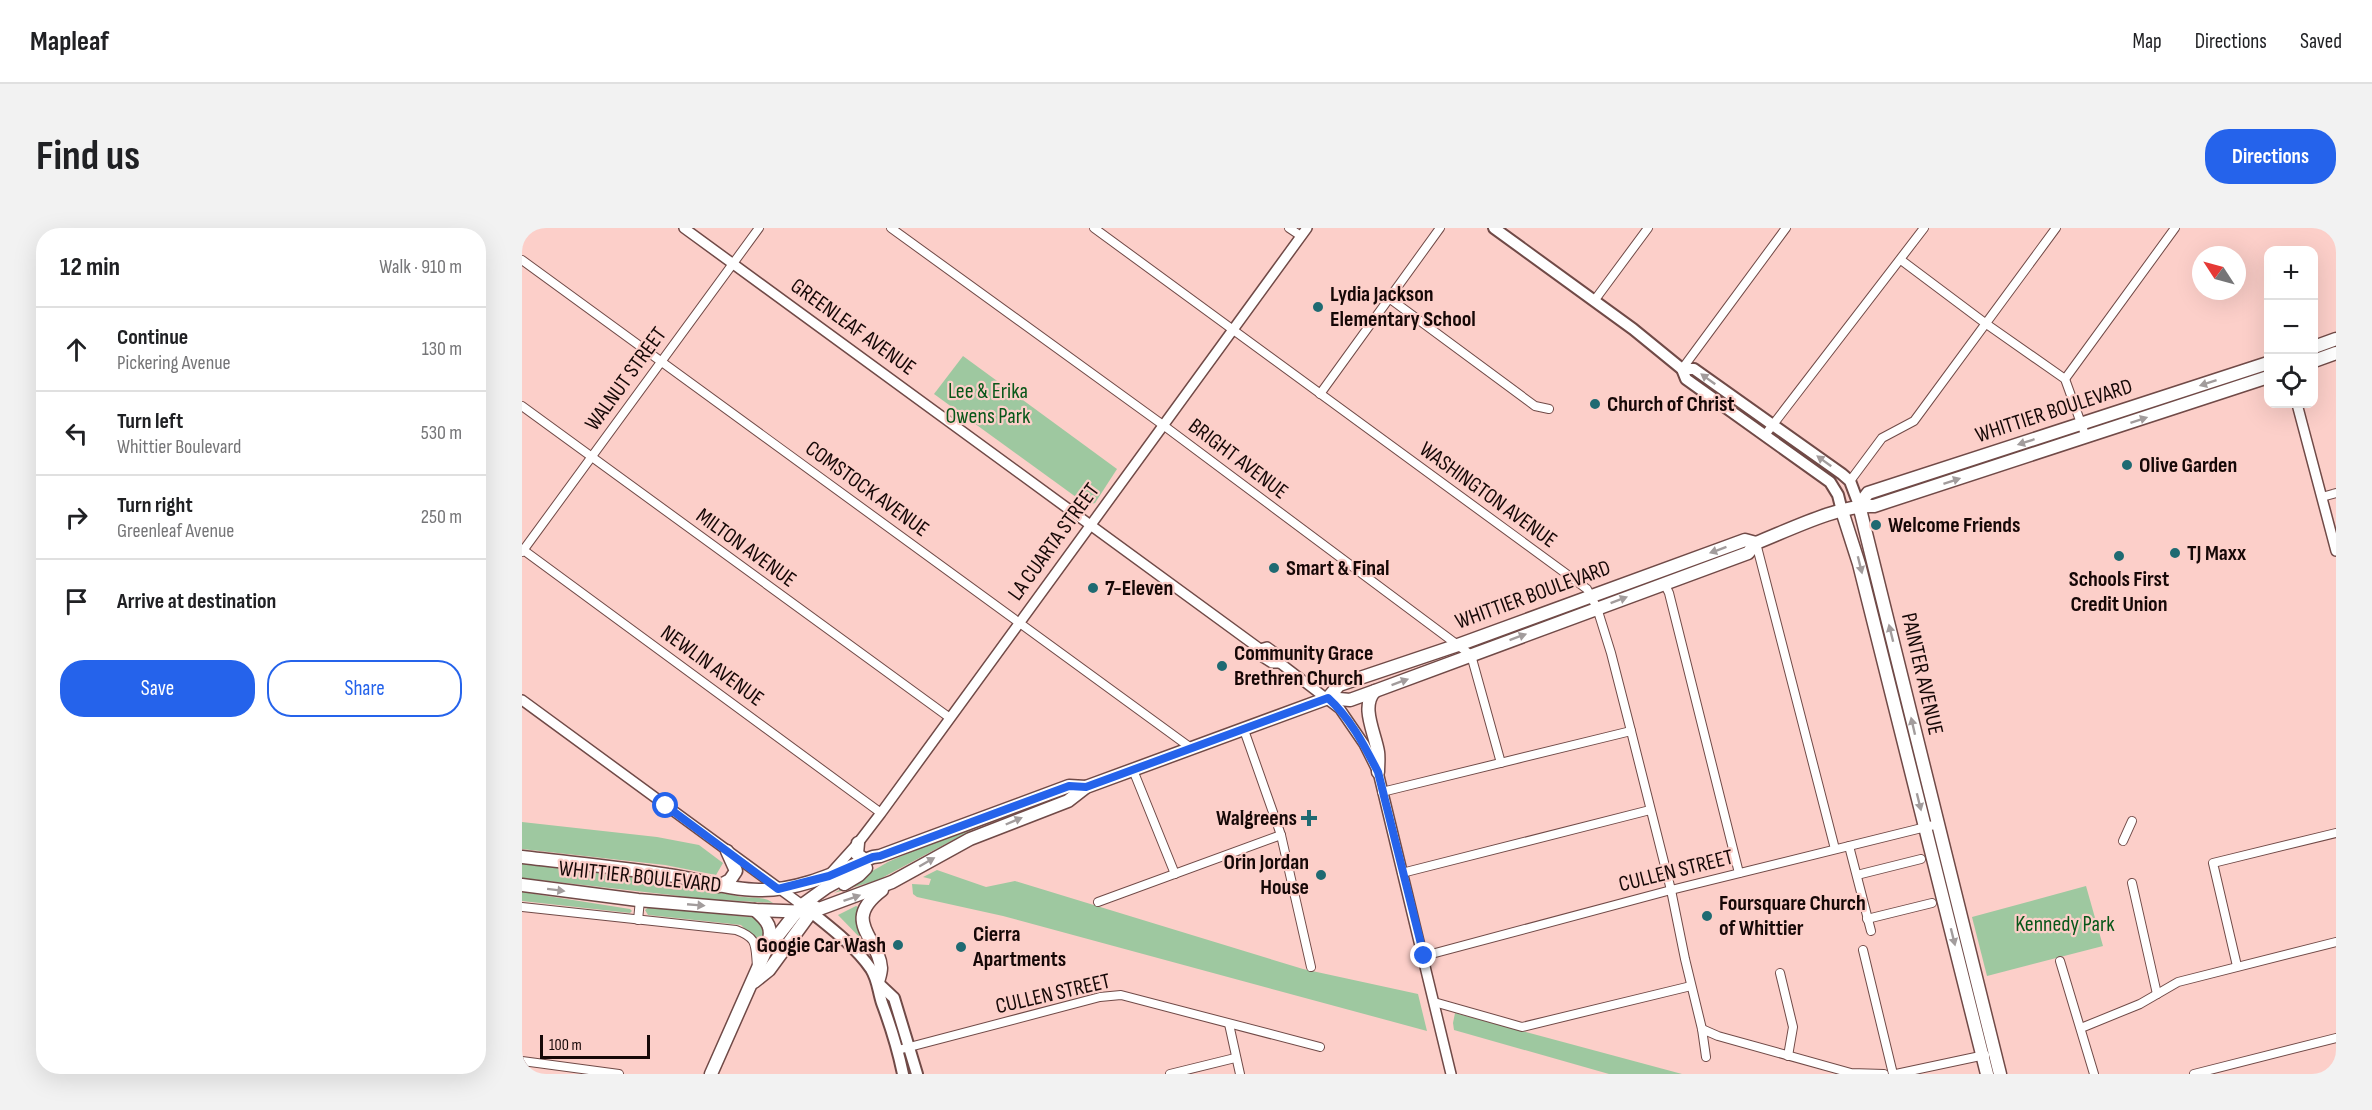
<!DOCTYPE html>
<meta charset="utf-8">
<style>
:root{--surface:#fff;--page:#f2f2f2;--text:#202124;--muted:#757577;--line:#e0e0e0;--accent:#2563eb}
body{margin:0;font-family:"Sofia Sans Condensed",sans-serif;background:var(--page);color:var(--text)}
.controls{position:absolute;right:18px;top:18px;display:grid;overflow:hidden;border-radius:12px;box-shadow:0 6px 24px #0002}
.controls button{width:54px;height:54px;display:grid;place-items:center;padding:0;border:0;border-bottom:2px solid var(--line);background:var(--surface);color:var(--text);font:30px sans-serif}
.compass{position:absolute;left:1670px;top:18px;width:54px;height:54px;border-radius:50%;background:var(--surface);box-shadow:0 6px 24px #0002;rotate:306deg}
.scale{position:absolute;left:18px;bottom:15px;width:110px;box-sizing:border-box;padding-left:6px;border:3px solid #160807;border-top:0;font-size:16px;line-height:21px;white-space:nowrap;color:#160807;-webkit-text-stroke:4px #fccfc9;paint-order:stroke}
.stop{position:absolute;width:18px;height:18px;margin:-14px;border:4px solid #2563eb;border-radius:50%;background:#fff}
.stop.end{background:#2563eb;border-color:#fff;box-shadow:0 2px 6px #0008}
.list{margin:0;padding:0;list-style:none}
h2{display:flex;justify-content:space-between;align-items:center;height:78px;margin:0;padding:0 24px;font-size:26px}
h2 small{font-size:20px;font-weight:400;color:var(--muted)}
.list li{display:grid;grid-template-columns:39px 1fr auto;gap:18px;align-items:center;box-sizing:border-box;height:84px;padding:0 24px;border-top:2px solid var(--line)}
.list b{display:block;font-size:22px;white-space:nowrap}
.list p{margin:0;font-size:20px;white-space:nowrap;color:var(--muted)}
.list em{font-size:20px;font-style:normal;color:var(--muted)}
.actions{display:flex;gap:12px;padding:18px 24px}
.actions a{flex:1;padding:14px 0;border:2px solid var(--accent);border-radius:24px;text-align:center;font-size:21px;color:var(--accent)}
.actions .main{background:var(--accent);color:#fff}
.icon{flex:none;width:33px;height:33px;fill:none;stroke:currentColor;stroke-width:2;stroke-linecap:round;stroke-linejoin:round}
.map{position:relative;flex:none;width:1814px;height:846px;overflow:hidden;border-radius:24px}
header{display:flex;align-items:center;gap:36px;box-sizing:border-box;height:84px;padding:0 30px;background:var(--surface);border-bottom:2px solid var(--line)}
header strong{font-size:28px}
nav{display:flex;gap:33px;margin-inline-start:auto;font-size:21px}
.intro{display:flex;align-items:center;justify-content:space-between;box-sizing:border-box;height:144px;padding:0 36px}
h1{margin:0;font-size:42px}
.button{padding:15px 27px;border-radius:24px;background:var(--accent);color:#fff;font-size:21px;font-weight:700}
main{display:flex;gap:36px;padding:0 36px}
aside{flex:1;background:var(--surface);border-radius:24px;box-shadow:0 6px 24px #0002}
.map>svg:first-child{display:block}
</style>
<header>
<strong>Mapleaf</strong>
<nav><a>Map</a><a>Directions</a><a>Saved</a></nav>
</header>
<div class="intro"><h1>Find us</h1><a class="button">Directions</a></div>
<main>
<aside>
<h2>12 min<small>Walk · 910 m</small></h2>
<ul class="list">
<li><svg class="icon" aria-label="ahead" viewBox="0 0 24 24"><path d="M12 20V5M6 11l6-6 6 6"/></svg><div><b>Continue</b><p>Pickering Avenue</p></div><em>130 m</em></li>
<li><svg class="icon" aria-label="left" viewBox="0 0 24 24"><path d="M17 20v-9H6M10 6l-5 5 5 5"/></svg><div><b>Turn left</b><p>Whittier Boulevard</p></div><em>530 m</em></li>
<li><svg class="icon" aria-label="right" viewBox="0 0 24 24"><path d="M7 20v-9h11M14 6l5 5-5 5"/></svg><div><b>Turn right</b><p>Greenleaf Avenue</p></div><em>250 m</em></li>
<li><svg class="icon" aria-label="arrive" viewBox="0 0 24 24"><path d="M6 21V4h12l-3 4 3 4H6"/></svg><div><b>Arrive at destination</b></div></li>
</ul>
<div class="actions"><a class="main">Save</a><a>Share</a></div>
</aside>
<div class="map">
<svg width="1814" height="846" viewBox="0 0 1814 846">
<rect width="100%" height="100%" fill="#fccfc9"/>
<!-- green -->
<g fill="#9ec8a0">
<path d="M441 128 595 241 573 275 565 277 412 166Z"/>
<path d="M0 594 135 609 177 617 201 635 194 647 143 637 0 621Z"/>
<path d="M461 596 356 652 312 665 366 634 400 619Z"/>
<path d="M0 636C73 641 144 654 215 668 228 671 240 667 251 675L184 671 0 650Z"/>
<path d="M415 642 464 659 493 653 781 741 896 766 905 803 481 688 395 669 391 666 390 656 407 657 409 651 401 649Z"/>
<path d="M1564 658 1581 718 1465 748 1450 689Z"/>
<path d="M0 664 108 681 110 683 108 685 0 673Z"/>
<path d="M334 678 339 680 345 717 316 687Z"/>
<path d="M127 679 236 690 241 694 243 714 238 722C239 707 227 706 219 697L126 687 123 682Z"/>
<path d="M933 785 1160 846H1087L932 802 931 795Z"/>
</g>
<g fill="none" stroke-linecap="round" stroke-linejoin="round">
<defs>
<g id="minor">
<path d="M369 0 641 197 949 427 979 535"/>
<path d="M572 0 1065 361 1075 380 1089 425 1109 503 1149 662 1163 731 1180 801 1184 829"/>
<path d="M767 0 779 8"/>
<path d="M0 32 669 520"/>
<path d="M1379 32 1463 95 1543 151 1564 209"/>
<path d="M867 70 1013 178 1027 181"/>
<path d="M1072 73 1126 0"/>
<path d="M1160 141 1264 0"/>
<path d="M1543 151 1653 0"/>
<path d="M798 166 918 0"/>
<path d="M0 178 428 490"/>
<path d="M1243 207 1402 0"/>
<path d="M1328 253 1360 210 1392 193 1534 0"/>
<path d="M1800 269 1814 265"/>
<path d="M1234 315 1313 621"/>
<path d="M0 321 359 585"/>
<path d="M0 324 237 0"/>
<path d="M1142 355 1147 365 1217 645"/>
<path d="M722 502 759 607 789 739"/>
<path d="M611 542 653 646"/>
<path d="M860 564 1109 503"/>
<path d="M1601 613 1610 593"/>
<path d="M1327 618 1349 703"/>
<path d="M880 645 1128 582"/>
<path d="M1335 647 1399 631"/>
<path d="M1610 655 1635 766"/>
<path d="M576 674 759 607"/>
<path d="M0 679 214 702C236 710 233 717 235 738"/>
<path d="M1345 691 1410 675"/>
<path d="M116 692 118 672"/>
<path d="M1341 722 1371 846"/>
<path d="M902 728 1149 662 1416 596"/>
<path d="M1538 733 1572 846"/>
<path d="M1715 738 1691 635 1814 605"/>
<path d="M1258 745 1271 799 1266 828"/>
<path d="M912 774 1000 799 1169 758"/>
<path d="M707 796 718 846"/>
<path d="M1559 800 1618 776 1656 754 1814 714"/>
<path d="M1180 801 1196 808 1329 845 1362 846"/>
<path d="M376 822 578 769 599 767 798 819"/>
<path d="M0 833 97 846"/>
<path d="M648 846 713 830"/>
<path d="M1374 846 1463 827"/>
<path d="M1672 846 1814 810"/>
</g>
<g id="tertiary">
<path d="M162 0 738 421 739 428 750 435H758"/>
<path d="M1775 176 1814 323"/>
<path d="M738 421 745 419 756 427 758 435 818 481 842 516 856 544 929 846"/>
<path d="M0 472 284 680"/>
<path d="M308 646 336 615 359 585 785 0"/>
</g>
<g id="secondary">
<path d="M972 0 1111 101 1160 141 1164 151 1308 254 1316 267 1320 283"/>
<path d="M1160 141H1172L1320 246 1328 253 1337 277"/>
<path d="M289 684C309 700 334 719 349 741 356 752 356 763 360 775 369 799 376 822 381 846"/>
<path d="M356 755 372 770 395 846"/>
</g>
<g id="primary">
<path d="M1792 119 1814 111"/>
<path d="M1792 133 1814 125"/>
<path d="M1337 277 1478 846"/>
<path d="M1337 277 1346 265 1746 135"/>
<path d="M1320 283 1337 336 1465 846"/>
<path d="M853 463C838 478 853 505 856 524 857 530 856 537 856 544"/>
<path d="M806 470 817 457 936 417 1223 312 1234 315"/>
<path d="M336 615 335 626 343 632"/>
<path d="M0 629C49 635 98 639 146 647 176 651 206 662 237 662 277 663 315 644 351 629L358 628 547 558 564 559"/>
<path d="M322 656 337 647 344 640"/>
<path d="M0 657 116 672 233 682 289 684 370 654 448 611 546 573 564 559 806 470 828 472 853 463 1226 325 1234 315C1267 302 1319 276 1352 278L1746 149"/>
<path d="M197 658 208 652 214 643 205 623"/>
<path d="M233 682C246 693 251 700 246 716"/>
<path d="M232 754 247 742 293 679"/>
<path d="M356 754C357 750 359 745 359 740 357 709 318 694 360 662"/>
<path d="M189 846 243 724 280 677 305 659 327 647"/>
</g>
</defs>
<!-- minor casing -->
<use href="#minor" stroke="#704a47" stroke-width="10"/>
<!-- tertiary casing -->
<use href="#tertiary" stroke="#704a47" stroke-width="12"/>
<!-- secondary casing -->
<use href="#secondary" stroke="#704a47" stroke-width="14"/>
<!-- primary casing -->
<use href="#primary" stroke="#704a47" stroke-width="15"/>
<!-- minor -->
<use href="#minor" stroke="#fff" stroke-width="8"/>
<!-- tertiary -->
<use href="#tertiary" stroke="#fff" stroke-width="9"/>
<!-- secondary -->
<use href="#secondary" stroke="#fff" stroke-width="10"/>
<!-- primary -->
<use href="#primary" stroke="#fff" stroke-width="12"/>
</g>
<!-- one-way arrows -->
<defs><path id="oneway-solid" d="M-6-.8H1V-3.2L6.5 0L1 3.2V.8H-6Z" transform="scale(1.5)"/></defs>
<g fill="#a29c9c">
<use href="#oneway-solid" transform="translate(1186 151) rotate(-144)"/>
<use href="#oneway-solid" transform="translate(1686 155) rotate(162)"/>
<use href="#oneway-solid" transform="translate(1617 192) rotate(-18)"/>
<use href="#oneway-solid" transform="translate(1504 214) rotate(162)"/>
<use href="#oneway-solid" transform="translate(1302 233) rotate(-144)"/>
<use href="#oneway-solid" transform="translate(1430 253) rotate(-18)"/>
<use href="#oneway-solid" transform="translate(1196 322) rotate(160)"/>
<use href="#oneway-solid" transform="translate(1338 337) rotate(76)"/>
<use href="#oneway-solid" transform="translate(1097 372) rotate(-21)"/>
<use href="#oneway-solid" transform="translate(1369 405) rotate(-104)"/>
<use href="#oneway-solid" transform="translate(996 409) rotate(-20)"/>
<use href="#oneway-solid" transform="translate(878 454) rotate(-20)"/>
<use href="#oneway-solid" transform="translate(1391 498) rotate(-103)"/>
<use href="#oneway-solid" transform="translate(1397 574) rotate(76)"/>
<use href="#oneway-solid" transform="translate(492 593) rotate(-23)"/>
<use href="#oneway-solid" transform="translate(405 634) rotate(-30)"/>
<use href="#oneway-solid" transform="translate(34 662) rotate(7)"/>
<use href="#oneway-solid" transform="translate(330 670) rotate(-19)"/>
<use href="#oneway-solid" transform="translate(174 677) rotate(5)"/>
<use href="#oneway-solid" transform="translate(1431 709) rotate(76)"/>
</g>
<g fill="none" stroke-linecap="round" stroke-linejoin="round">
<!-- route -->
<path stroke="#2563eb" stroke-width="8" d="M144 578 256 661 307 648 351 629 358 628 547 558 564 559 806 470C829 491 842 517 856 544L902 728"/>
</g>
<!-- markers -->
<g fill="#1f6a72" stroke="#fccfc9" stroke-width="2">
<circle cx="796" cy="79" r="6"/>
<circle cx="1073" cy="176" r="6"/>
<circle cx="1605" cy="237" r="6"/>
<circle cx="1354" cy="297" r="6"/>
<circle cx="1653" cy="325" r="6"/>
<circle cx="1597" cy="328" r="6"/>
<circle cx="752" cy="340" r="6"/>
<circle cx="571" cy="360" r="6"/>
<circle cx="700" cy="438" r="6"/>
<path d="M784 581h6v6h6v6h-6v6h-6v-6h-6v-6h6z"/>
<circle cx="799" cy="647" r="6"/>
<circle cx="1185" cy="688" r="6"/>
<circle cx="376" cy="717" r="6"/>
<circle cx="439" cy="719" r="6"/>
</g>
<g text-anchor="middle" dominant-baseline="central" stroke-width="4.5" stroke-linejoin="round" paint-order="stroke">
<!-- poi labels -->
<g font-size="22" font-weight="bold" fill="#160807" stroke="#fccfc9" text-anchor="start">
<text x="808" y="66">Lydia Jackson<tspan x="808" dy="25">Elementary School</tspan></text>
<text x="1085" y="176">Church of Christ</text>
<text x="1617" y="237">Olive Garden</text>
<text x="1366" y="297">Welcome Friends</text>
<text x="1665" y="325">TJ Maxx</text>
<text x="764" y="340">Smart &amp; Final</text>
<text x="1597" y="351" text-anchor="middle">Schools First<tspan x="1597" dy="25">Credit Union</tspan></text>
<text x="583" y="360">7-Eleven</text>
<text x="712" y="425">Community Grace<tspan x="712" dy="25">Brethren Church</tspan></text>
<text x="775" y="590" text-anchor="end">Walgreens</text>
<text x="787" y="634" text-anchor="end">Orin Jordan<tspan x="787" dy="25">House</tspan></text>
<text x="1197" y="675">Foursquare Church<tspan x="1197" dy="25">of Whittier</tspan></text>
<text x="451" y="706">Cierra<tspan x="451" dy="25">Apartments</tspan></text>
<text x="364" y="717" text-anchor="end">Googie Car Wash</text>
</g>
<!-- street labels -->
<g font-size="22" fill="#160807" stroke="#fccfc9">
<text transform="translate(331 99) rotate(36)">GREENLEAF AVENUE</text>
<text transform="translate(104 151) rotate(-54)">WALNUT STREET</text>
<text transform="translate(1532 183) rotate(-18)">WHITTIER BOULEVARD</text>
<text transform="translate(716 231) rotate(37)">BRIGHT AVENUE</text>
<text transform="translate(345 261) rotate(36)">COMSTOCK AVENUE</text>
<text transform="translate(966 267) rotate(36)">WASHINGTON AVENUE</text>
<text transform="translate(532 314) rotate(-54)">LA CUARTA STREET</text>
<text transform="translate(224 320) rotate(36)">MILTON AVENUE</text>
<text transform="translate(1011 367) rotate(-20)">WHITTIER BOULEVARD</text>
<text transform="translate(190 438) rotate(36)">NEWLIN AVENUE</text>
<text transform="translate(1400 446) rotate(77)">PAINTER AVENUE</text>
<text transform="translate(1154 643) rotate(-14)">CULLEN STREET</text>
<text transform="translate(118 649) rotate(6)">WHITTIER BOULEVARD</text>
<text transform="translate(531 766) rotate(-13)">CULLEN STREET</text>
</g>
<!-- park labels -->
<g font-size="22" fill="#085719" stroke="#fccfc9">
<text x="466" y="163">Lee &amp; Erika<tspan x="466" dy="25">Owens Park</tspan></text>
<text x="1543" y="696">Kennedy Park</text>
</g>
</g>
</svg>
<div class="controls">
<button>+</button>
<button>−</button>
<button><svg class="icon" aria-label="locate" viewBox="0 0 24 24"><circle cx="12" cy="12" r="6"/><path d="M12 2v4M12 18v4M2 12h4M18 12h4"/></svg></button>
</div>
<svg class="compass" viewBox="-18 -18 36 36"><path d="M0-13l5 13h-10z" fill="#e53935"/><path d="M0 13l5-13h-10z" fill="#757577"/></svg>
<div class="scale">100 m</div>
<div class="stop" style="left:144px;top:578px"></div>
<div class="stop end" style="left:902px;top:728px"></div>
</div>
</main>
